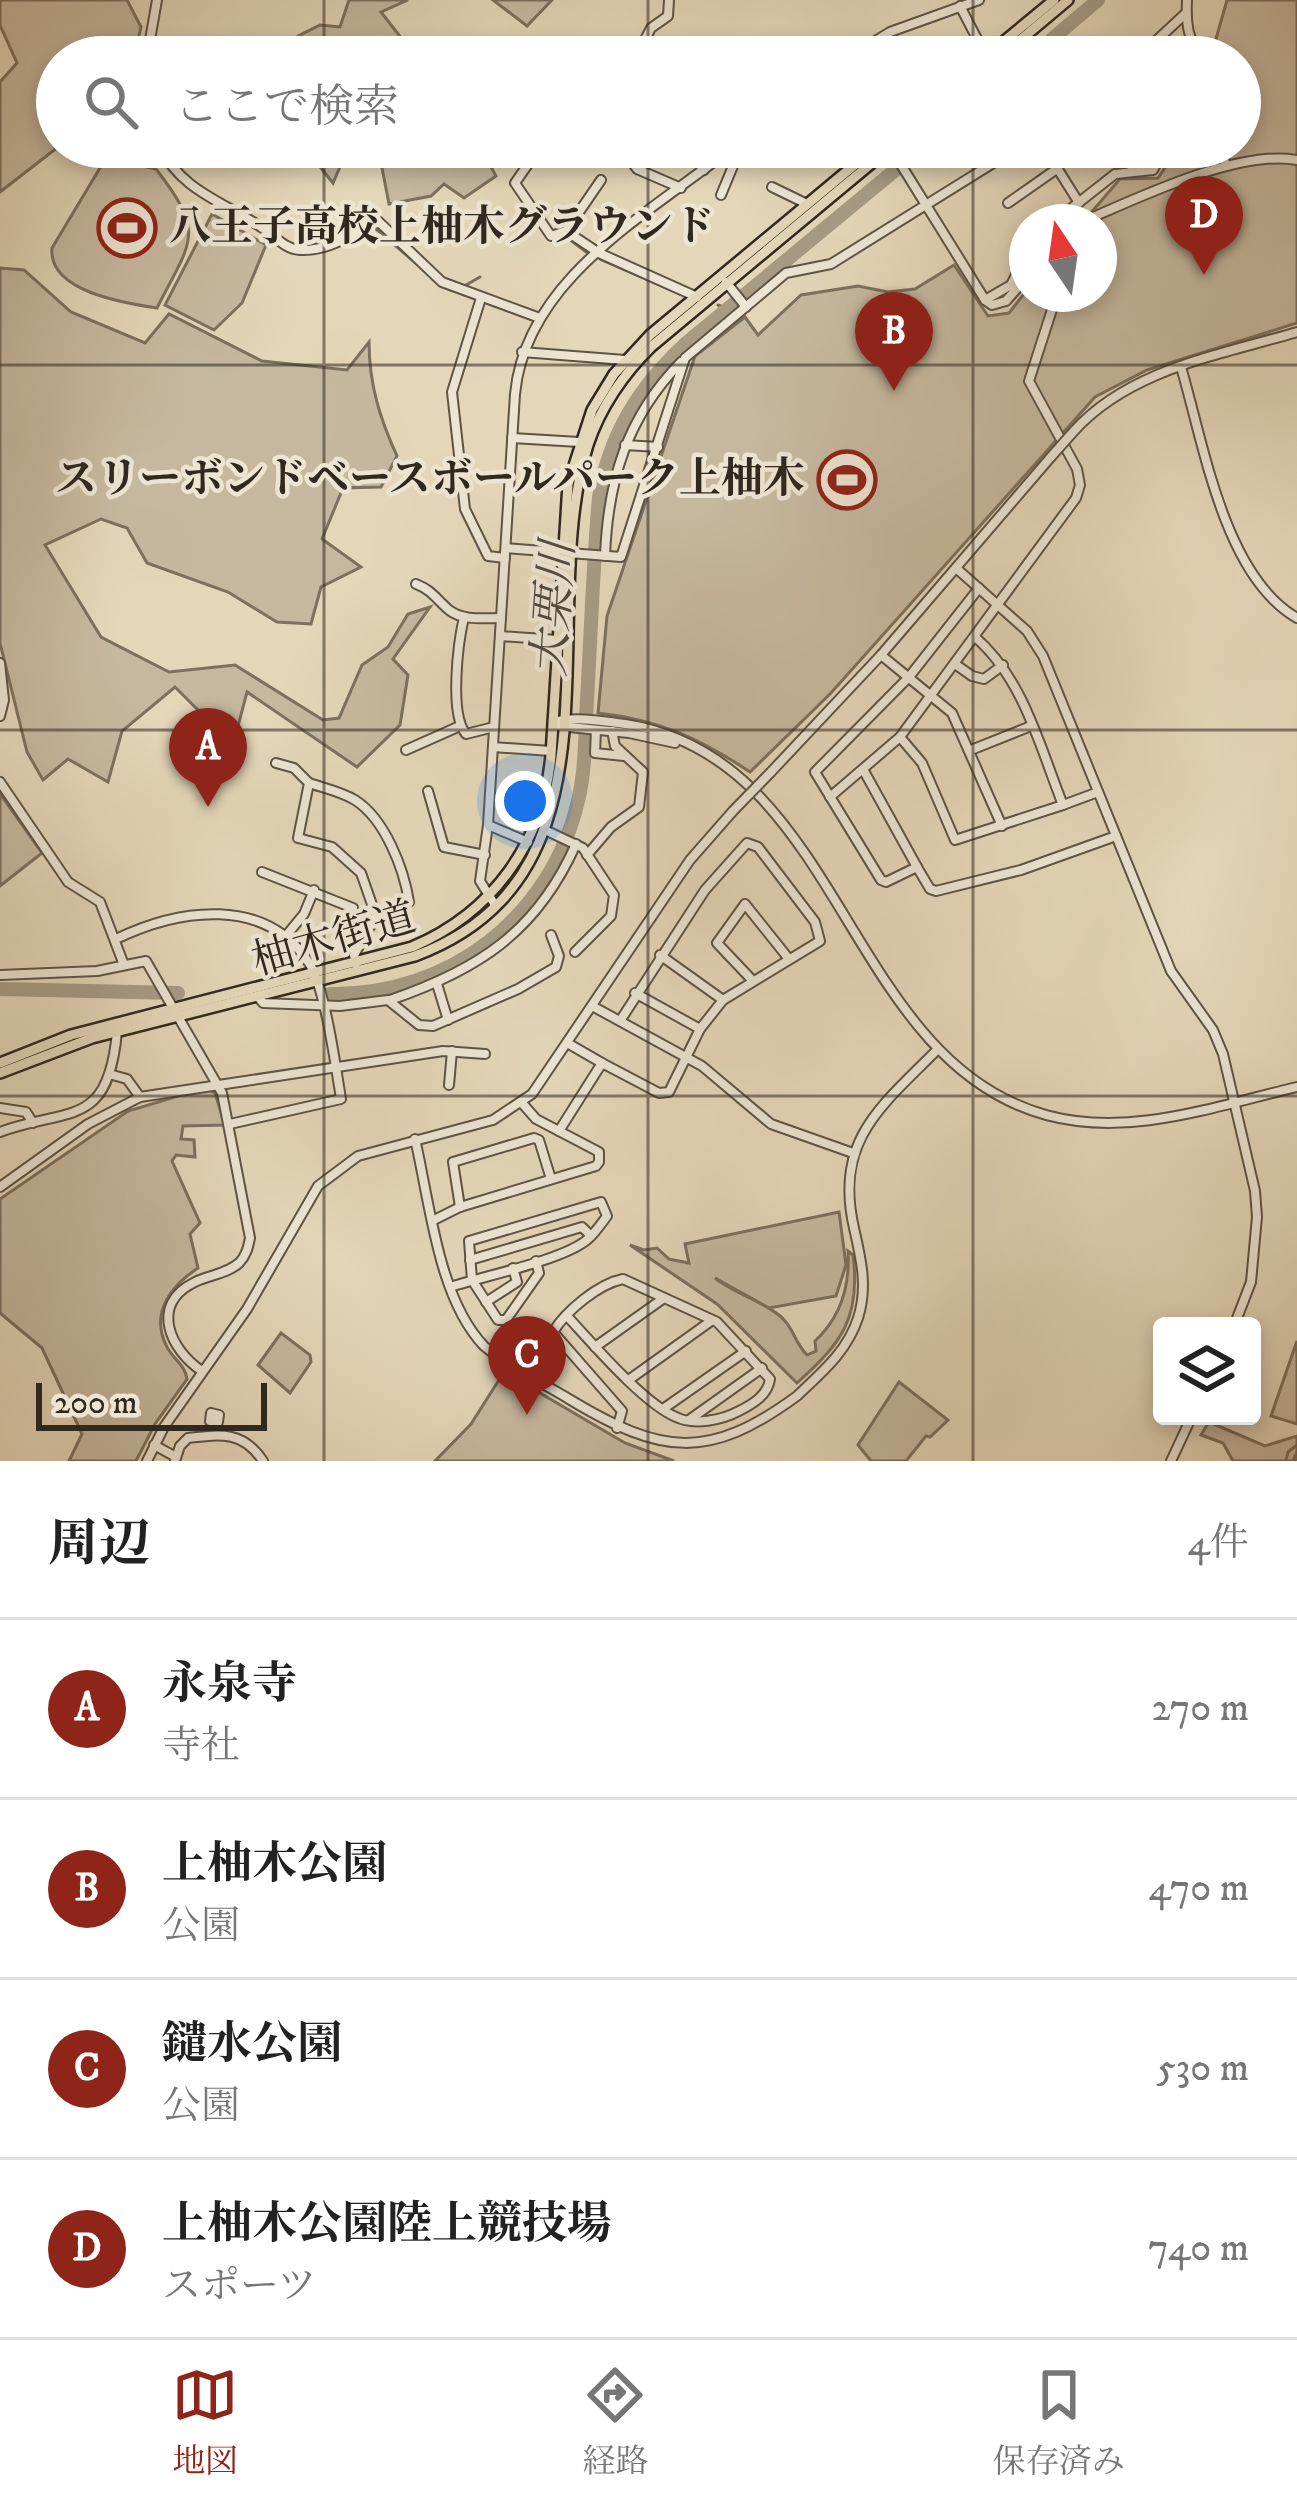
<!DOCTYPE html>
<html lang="ja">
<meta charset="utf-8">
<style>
:root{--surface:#fff;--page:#f2f2f2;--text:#222;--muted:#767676;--line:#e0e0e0;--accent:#8f2418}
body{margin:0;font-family:"IM FELL DW Pica","Noto Serif JP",serif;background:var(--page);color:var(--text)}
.controls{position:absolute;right:36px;bottom:36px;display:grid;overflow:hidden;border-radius:12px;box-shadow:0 6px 18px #0003}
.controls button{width:108px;height:108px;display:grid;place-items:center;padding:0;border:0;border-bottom:3px solid var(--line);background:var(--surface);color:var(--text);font:60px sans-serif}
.compass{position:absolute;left:1009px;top:204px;width:108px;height:108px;border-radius:50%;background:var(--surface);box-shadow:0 6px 18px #0003;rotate:347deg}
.scale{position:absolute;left:36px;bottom:30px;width:231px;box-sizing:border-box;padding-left:12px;border:6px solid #31281e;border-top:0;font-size:33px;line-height:42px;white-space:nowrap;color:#31281e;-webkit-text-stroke:9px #ede4d2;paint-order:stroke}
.you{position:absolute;left:525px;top:801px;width:42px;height:42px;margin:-30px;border:9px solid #fff;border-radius:50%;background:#1a73e8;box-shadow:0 0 0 18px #1a73e833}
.badge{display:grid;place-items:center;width:78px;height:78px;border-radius:50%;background:var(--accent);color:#fff;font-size:39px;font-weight:700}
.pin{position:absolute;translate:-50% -99px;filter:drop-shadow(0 3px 6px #0008)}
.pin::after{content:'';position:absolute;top:63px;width:42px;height:36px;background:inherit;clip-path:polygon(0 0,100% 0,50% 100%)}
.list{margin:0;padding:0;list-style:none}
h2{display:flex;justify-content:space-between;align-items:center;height:156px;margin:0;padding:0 48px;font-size:51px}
h2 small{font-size:39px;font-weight:400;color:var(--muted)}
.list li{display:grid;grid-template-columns:78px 1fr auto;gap:36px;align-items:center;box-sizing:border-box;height:180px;padding:0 48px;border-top:3px solid var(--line)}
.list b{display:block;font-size:45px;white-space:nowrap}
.list p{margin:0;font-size:39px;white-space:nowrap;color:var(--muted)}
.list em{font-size:39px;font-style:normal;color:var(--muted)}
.icon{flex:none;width:66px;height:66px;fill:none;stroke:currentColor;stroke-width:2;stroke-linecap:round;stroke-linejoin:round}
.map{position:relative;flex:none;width:1297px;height:1461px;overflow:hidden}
.search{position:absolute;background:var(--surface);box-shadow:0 6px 18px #0003;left:36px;right:36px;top:36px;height:132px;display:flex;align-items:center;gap:30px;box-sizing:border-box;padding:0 42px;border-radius:66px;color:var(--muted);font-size:45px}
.sheet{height:876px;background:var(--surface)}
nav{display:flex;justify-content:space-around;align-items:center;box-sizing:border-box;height:168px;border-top:3px solid var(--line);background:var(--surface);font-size:33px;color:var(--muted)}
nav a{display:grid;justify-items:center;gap:6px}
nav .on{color:var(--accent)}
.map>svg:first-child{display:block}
</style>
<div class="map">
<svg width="1297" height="1461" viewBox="0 0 1297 1461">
<rect width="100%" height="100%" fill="#e4d6b9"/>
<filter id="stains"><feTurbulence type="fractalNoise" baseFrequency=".00167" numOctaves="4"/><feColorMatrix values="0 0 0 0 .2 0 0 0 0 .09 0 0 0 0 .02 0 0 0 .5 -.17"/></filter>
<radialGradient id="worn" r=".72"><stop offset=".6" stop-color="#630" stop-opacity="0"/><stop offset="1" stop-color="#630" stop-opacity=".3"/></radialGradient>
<!-- green -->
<g fill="#c6b89f" stroke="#7c705e" stroke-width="3">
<path d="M0 0H127L141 27 134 57H57L58 147 0 192V82L17 63 0 25Z"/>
<path d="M349 0H408L381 12 409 48H423L432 57H291L298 36 320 25 340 27Z"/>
<path d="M493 0H552L527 26Z"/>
<path d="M1227 0H1297V323L1147 370 1095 397 831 693 750 772C699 738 660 720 598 713L607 616 695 356 745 317 758 335 801 295 858 286 888 292 915 289 954 265 988 316 1009 313 1027 290V294H1099V222H1083L1120 179 1158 178 1179 147H1240V57H1216L1212 53Z"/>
<path d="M304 147H339L345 155 333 183Z"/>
<path d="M378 147H480L496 176 464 198 444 184 431 196 389 204Z"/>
<path d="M106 158 156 169C207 235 191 240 157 308 123 303 48 291 52 248Z"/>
<path d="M212 214 266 245 242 303 214 330 165 305Z"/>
<path d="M0 268 24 270 71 312 145 343 169 314 262 361 347 370 369 342C369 384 380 419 397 456L381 487 343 488 322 539 361 567 321 587 311 624 277 622 228 592 147 563 127 528 101 519 45 545 101 637 169 672 235 665 323 720 339 718 362 665 388 647 408 614 430 607 393 659 408 675 400 725 357 767 247 692 233 745 175 687 122 731 108 782 68 759 43 780 27 752 0 643Z"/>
<path d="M0 794 42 853 0 886Z"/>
<path d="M205 1088 215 1093 225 1125 183 1126 181 1139 194 1140 195 1157 176 1155 172 1161 200 1223 190 1234 198 1268C172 1285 150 1312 166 1345 172 1359 185 1364 187 1379L155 1424 136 1461H69L82 1434 42 1348 0 1313V1199L128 1111Z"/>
<path d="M839 1212 846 1265 836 1296 769 1308 715 1278C733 1293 772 1305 785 1321 794 1331 796 1344 807 1355L816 1351 815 1341C841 1317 850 1285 848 1251L853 1255C861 1317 842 1343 797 1383L717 1304 630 1245 644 1250 657 1248 669 1259 689 1263 685 1244Z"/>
<path d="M281 1333 310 1355 311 1362 290 1393 258 1365Z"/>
<path d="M1297 1341V1424L1271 1416Z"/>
<path d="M504 1372 625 1443 674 1461H435L471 1424Z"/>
<path d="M899 1382 948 1420 930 1437 926 1436 906 1461H871L858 1445Z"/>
<path d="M1209 1422 1265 1446 1297 1436V1461H1233L1223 1443 1201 1435Z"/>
</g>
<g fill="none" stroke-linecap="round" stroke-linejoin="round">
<!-- stream -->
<g stroke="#786d5b" stroke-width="3">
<path d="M375 228 433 278"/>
<path d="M565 236 589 254"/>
<path d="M600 259 676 292"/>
<path d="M466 285 480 277"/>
<path d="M718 305 728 309"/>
<path d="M1286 1461 1288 1452 1297 1445"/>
<path d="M1293 1461 1297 1452"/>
</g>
<!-- river -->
<g stroke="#a79b84" stroke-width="14">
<path d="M1031 57 1098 0"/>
<path d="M0 989 178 993"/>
<path d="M330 994C449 996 551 917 578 801 586 768 585 733 587 700 591 632 593 565 599 497 609 435 638 388 684 345L923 147"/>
</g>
<defs>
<g id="minor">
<path d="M1187 0C1186 21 1187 42 1203 57"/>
<path d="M960 6 986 56"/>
<path d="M1112 42 1121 57"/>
<path d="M1067 54 1069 57"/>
<path d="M147 57 157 0"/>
<path d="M636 57 651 28 668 16 669 0"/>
<path d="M849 57 890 32 979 0"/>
<path d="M1153 57 1157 40 1186 13"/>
<path d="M160 147C182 191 222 201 261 227 274 235 284 249 300 250 332 251 350 234 378 221L442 282 537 317"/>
<path d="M540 147 515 183 551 236 566 231"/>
<path d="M621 147 637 169 681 188"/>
<path d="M685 147 704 170"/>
<path d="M702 147 704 168"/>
<path d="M890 147 985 300 992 305 1006 301 1027 277"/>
<path d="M1044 147 1079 203"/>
<path d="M1129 147 1132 169"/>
<path d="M1221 147 1226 166"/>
<path d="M1050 156 1065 147"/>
<path d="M601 180 566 231 599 253 697 297"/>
<path d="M772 187 807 204"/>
<path d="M721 195 733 166 722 156"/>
<path d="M1008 203 1058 168"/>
<path d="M1054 222 1115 174 1153 170 1166 147"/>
<path d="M1082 222C1137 198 1239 149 1297 160"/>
<path d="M726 282 746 307"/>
<path d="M481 298 452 392 465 509 488 556 505 558"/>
<path d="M985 300 1011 285 1027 252"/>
<path d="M522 352 625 360"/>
<path d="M1181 367C1204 445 1224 576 1297 618"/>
<path d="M1074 431C1130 369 1220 355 1297 332"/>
<path d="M512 438 579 442"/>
<path d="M625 445 658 447"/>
<path d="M506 548 621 557 685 358 786 273 831 264 1019 147"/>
<path d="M605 556C608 480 627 417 681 362"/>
<path d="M956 568 1027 631 1043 656 1171 971 1213 1030 1223 1054 1255 1191 1257 1217 1251 1282 1234 1326"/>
<path d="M416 584C432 590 437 600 449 610 463 621 484 618 501 618"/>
<path d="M979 588 909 677 815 772 881 880 886 882 917 867 930 889 936 891 1021 870 1116 836"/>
<path d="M464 617C458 643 449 714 466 734L494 727"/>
<path d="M500 636 558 640"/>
<path d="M881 655 952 713 1002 826"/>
<path d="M0 663 4 700 0 716"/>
<path d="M955 664 972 676 984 679 1003 665"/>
<path d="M553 722C574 716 603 721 625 724 843 757 844 1059 1046 1115 1130 1138 1215 1106 1297 1087"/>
<path d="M559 726 629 733 675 743"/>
<path d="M596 730 595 753 624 756"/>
<path d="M900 737 922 763 955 840 1063 805C1040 747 1023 678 975 637"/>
<path d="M493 747 551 751"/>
<path d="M406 750 460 726"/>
<path d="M971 750 1031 726"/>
<path d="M276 763 294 768 309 783 298 838 332 847 361 873 376 916 354 955 356 963"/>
<path d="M864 771 917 867"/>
<path d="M771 772 881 655 1050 458"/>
<path d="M0 782 68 882 100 902 124 965"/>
<path d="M309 783C324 788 342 792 355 800 385 819 404 869 409 902L376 916"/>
<path d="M428 791 444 847 485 855"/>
<path d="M830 797 900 737 1076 498 1080 485 1077 469 1029 381 1057 294"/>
<path d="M1063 805 1098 792"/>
<path d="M488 825 528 842"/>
<path d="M545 830 583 848 614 895 611 916 575 952"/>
<path d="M587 855 611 827 639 807 643 772 615 746 612 731"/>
<path d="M262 872 353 908"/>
<path d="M495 905 480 881 488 825 515 394C526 278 649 214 733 147"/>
<path d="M285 937 304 914 314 890"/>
<path d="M116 939C178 909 265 895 309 963 325 987 336 1068 341 1099L230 1124"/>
<path d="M660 955 723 1000"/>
<path d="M0 975 97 971 146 961 222 1093 250 1238C248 1248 246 1256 239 1263 227 1274 209 1275 195 1282 149 1304 170 1350 202 1371"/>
<path d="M753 981 717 943 745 904 789 959"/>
<path d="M437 984 448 1020"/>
<path d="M635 993 700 1029"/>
<path d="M258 997 263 1003 340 1006 388 1000 419 1025 433 1026 518 989 556 967 559 956 551 935"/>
<path d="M390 1000C478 970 537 932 576 844"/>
<path d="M594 1007 702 1066 771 1124 853 1153"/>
<path d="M569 1044 602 1063"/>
<path d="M109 1074 127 1079 140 1097"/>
<path d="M449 1085 452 1051"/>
<path d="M0 1108 26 1112 33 1123"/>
<path d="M559 1131 602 1063 659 1093 669 1092 700 1029 723 1000 820 941 815 922 758 847 747 843 705 890 620 1021"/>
<path d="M0 1132C69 1107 108 1129 117 1032"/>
<path d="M415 1139C430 1203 438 1298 484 1346 509 1367 541 1382 569 1399 662 1455 708 1461 797 1396 821 1373 847 1352 858 1318 868 1287 861 1259 854 1228 834 1141 880 1107 937 1050"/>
<path d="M0 1187 88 1124 140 1097 443 1051 485 1054"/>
<path d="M460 1207 453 1162 534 1138 539 1140 551 1179"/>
<path d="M434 1220 460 1207 596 1166 599 1162V1152L536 1119 522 1103"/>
<path d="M470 1260 582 1227 591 1236"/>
<path d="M450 1287C484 1276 564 1260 588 1239 595 1233 601 1224 607 1216L601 1202 469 1241 472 1280 498 1320H506L539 1273 536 1261"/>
<path d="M486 1302 517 1282 513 1268"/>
<path d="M567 1316C592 1343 643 1403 676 1417 694 1426 722 1420 739 1411 753 1404 768 1395 770 1379L717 1322 623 1279C598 1284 566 1311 553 1332L622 1411 617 1428"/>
<path d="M595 1347 664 1298"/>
<path d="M630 1379 711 1321"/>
<path d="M663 1409 746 1351"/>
<path d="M211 1413 219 1415 218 1422 210 1421Z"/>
<path d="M689 1420 762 1368"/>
<path d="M154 1445 176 1457"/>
<path d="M147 1461 164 1427 247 1309 318 1186 358 1156 493 1120 532 1094 690 860 733 811"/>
<path d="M175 1461 180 1446 188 1438C222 1434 243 1431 263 1461"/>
<path d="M1171 1461 1192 1416"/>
</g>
<g id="major">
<path d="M985 57 1054 0"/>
<path d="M1000 57 1068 0"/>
<path d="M0 1063 71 1035 412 947C494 912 543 842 551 755L568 484 592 410 614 374 650 335 876 147"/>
<path d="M0 1073 92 1038 415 956C635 874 534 616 588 445 600 408 624 373 652 346L891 147"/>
</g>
</defs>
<!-- minor casing -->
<use href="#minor" stroke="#5e5445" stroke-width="12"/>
<!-- major casing -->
<use href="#major" stroke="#31281e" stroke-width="14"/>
<!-- minor -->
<use href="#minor" stroke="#ede4d2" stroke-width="8"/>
<!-- major -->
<use href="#major" stroke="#e4d6b9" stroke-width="9"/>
<defs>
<g id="minor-bridge">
<path d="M1050 458 1074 431"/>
<path d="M733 811 771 772"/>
</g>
</defs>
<!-- minor-bridge casing -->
<use href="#minor-bridge" stroke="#5e5445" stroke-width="12" stroke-linecap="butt"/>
<!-- minor-bridge -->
<use href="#minor-bridge" stroke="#ede4d2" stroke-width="8"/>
</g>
<!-- grid -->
<path fill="none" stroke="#31281e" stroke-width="3" stroke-opacity="0.55" d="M324 0V57M648 0V57M973 0V57M324 147V1461M648 147V1461M973 147V1461M0 365H1297M0 730H1297M0 1096H1297"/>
<!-- icons -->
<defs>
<symbol id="stadium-ring" viewBox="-11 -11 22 22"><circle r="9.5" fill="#ede4d2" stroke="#8f2418" stroke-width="1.5"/><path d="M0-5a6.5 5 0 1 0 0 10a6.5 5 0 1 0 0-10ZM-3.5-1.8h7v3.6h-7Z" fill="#8f2418"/></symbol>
</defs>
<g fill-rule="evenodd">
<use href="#stadium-ring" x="94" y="195" width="66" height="66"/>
<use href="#stadium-ring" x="814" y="447" width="66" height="66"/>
</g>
<g text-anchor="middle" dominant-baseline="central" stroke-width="9" stroke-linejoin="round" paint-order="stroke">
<!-- poi labels -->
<g font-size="42" font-weight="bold" fill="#31281e" stroke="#ede4d2" text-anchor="start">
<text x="169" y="228">八王子高校上柚木グラウンド</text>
<text x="805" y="480" text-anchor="end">スリーボンドベースボールパーク上柚木</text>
</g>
<!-- street labels -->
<g font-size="42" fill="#31281e" stroke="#ede4d2">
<text transform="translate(334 940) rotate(-16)">柚木街道</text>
</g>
<!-- water labels -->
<g font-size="45" font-style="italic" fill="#544a3d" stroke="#ede4d2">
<text transform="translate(555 609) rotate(-86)">大栗川</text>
</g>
</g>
<rect width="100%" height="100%" filter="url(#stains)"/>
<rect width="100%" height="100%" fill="url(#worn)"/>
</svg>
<div class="controls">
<button><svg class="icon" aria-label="layers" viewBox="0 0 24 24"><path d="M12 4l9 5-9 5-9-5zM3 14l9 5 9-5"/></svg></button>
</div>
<svg class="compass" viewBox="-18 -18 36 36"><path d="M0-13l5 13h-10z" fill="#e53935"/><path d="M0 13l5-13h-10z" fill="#767676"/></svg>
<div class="scale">200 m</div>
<div class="you"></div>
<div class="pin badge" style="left:208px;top:807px">A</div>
<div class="pin badge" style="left:894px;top:391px">B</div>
<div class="pin badge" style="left:527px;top:1415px">C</div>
<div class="pin badge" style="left:1204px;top:275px">D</div>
<div class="search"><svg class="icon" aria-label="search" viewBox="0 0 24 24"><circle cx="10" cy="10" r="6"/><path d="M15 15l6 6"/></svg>ここで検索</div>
</div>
<section class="sheet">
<h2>周辺<small>4件</small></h2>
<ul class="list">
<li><span class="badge">A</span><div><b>永泉寺</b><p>寺社</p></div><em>270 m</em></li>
<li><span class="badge">B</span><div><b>上柚木公園</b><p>公園</p></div><em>470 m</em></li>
<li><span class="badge">C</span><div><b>鑓水公園</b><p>公園</p></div><em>530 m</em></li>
<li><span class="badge">D</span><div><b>上柚木公園陸上競技場</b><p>スポーツ</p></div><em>740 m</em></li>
</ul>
</section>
<nav>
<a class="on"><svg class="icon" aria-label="map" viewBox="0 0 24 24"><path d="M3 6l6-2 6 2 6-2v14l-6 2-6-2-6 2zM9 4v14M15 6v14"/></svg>地図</a>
<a><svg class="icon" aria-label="directions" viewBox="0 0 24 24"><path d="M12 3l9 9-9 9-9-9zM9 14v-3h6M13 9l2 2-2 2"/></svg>経路</a>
<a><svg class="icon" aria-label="saved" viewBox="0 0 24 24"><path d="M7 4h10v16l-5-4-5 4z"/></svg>保存済み</a>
</nav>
